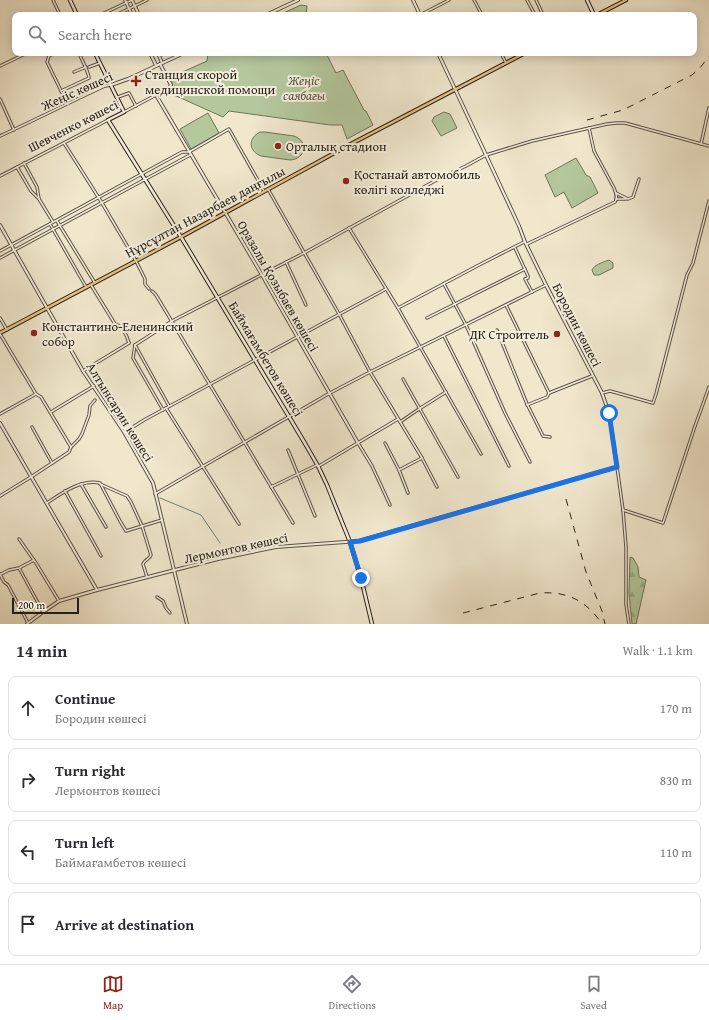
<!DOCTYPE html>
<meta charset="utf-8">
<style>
:root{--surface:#fff;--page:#f7f7f7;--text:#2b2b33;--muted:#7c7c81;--line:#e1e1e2;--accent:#8f2418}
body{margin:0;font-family:"Gentium Book Plus",serif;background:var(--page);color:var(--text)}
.scale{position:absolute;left:12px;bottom:10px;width:67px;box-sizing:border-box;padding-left:4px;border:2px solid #2a2116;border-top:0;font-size:11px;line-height:14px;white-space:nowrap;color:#2a2116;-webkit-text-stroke:3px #f5efde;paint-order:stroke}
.stop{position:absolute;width:12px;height:12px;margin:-9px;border:3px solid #1a73e8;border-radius:50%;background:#fff}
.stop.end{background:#1a73e8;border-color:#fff;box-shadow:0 1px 4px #0008}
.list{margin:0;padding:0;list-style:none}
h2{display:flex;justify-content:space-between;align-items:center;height:52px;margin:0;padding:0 16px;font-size:17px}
h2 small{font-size:13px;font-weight:400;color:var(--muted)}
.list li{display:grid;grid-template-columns:26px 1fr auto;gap:12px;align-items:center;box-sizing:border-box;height:64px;margin:0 8px 8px;padding:0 8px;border:1px solid var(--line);border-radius:8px}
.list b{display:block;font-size:15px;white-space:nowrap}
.list p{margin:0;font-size:13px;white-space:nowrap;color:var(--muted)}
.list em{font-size:13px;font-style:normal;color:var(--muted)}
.icon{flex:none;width:22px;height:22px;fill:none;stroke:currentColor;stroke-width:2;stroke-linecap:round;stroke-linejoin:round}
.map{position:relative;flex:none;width:709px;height:624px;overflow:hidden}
.search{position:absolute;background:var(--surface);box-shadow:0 2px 10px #0003;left:12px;right:12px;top:12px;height:44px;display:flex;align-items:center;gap:10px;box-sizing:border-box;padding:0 14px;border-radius:8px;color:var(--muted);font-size:15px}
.sheet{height:340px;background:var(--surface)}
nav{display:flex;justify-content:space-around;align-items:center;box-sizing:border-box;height:56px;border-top:1px solid var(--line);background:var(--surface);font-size:11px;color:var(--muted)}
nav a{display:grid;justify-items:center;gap:2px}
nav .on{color:var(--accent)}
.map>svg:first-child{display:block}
</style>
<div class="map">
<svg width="709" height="624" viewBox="0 0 709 624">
<defs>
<pattern id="forest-firs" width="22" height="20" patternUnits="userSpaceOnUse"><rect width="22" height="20" fill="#b4c79d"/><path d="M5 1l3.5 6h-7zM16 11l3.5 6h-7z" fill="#9bab86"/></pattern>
</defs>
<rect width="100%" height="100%" fill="#f0e7cd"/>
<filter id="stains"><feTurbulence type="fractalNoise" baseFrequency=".005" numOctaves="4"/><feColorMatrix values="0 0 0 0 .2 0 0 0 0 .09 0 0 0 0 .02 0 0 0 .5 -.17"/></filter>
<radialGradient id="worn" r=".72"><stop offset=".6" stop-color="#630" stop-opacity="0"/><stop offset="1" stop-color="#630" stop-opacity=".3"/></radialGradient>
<!-- green -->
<g fill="#b4c79d" stroke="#6f745a">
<path d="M301 5 307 6 306 15H279Z"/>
<path d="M208 53H326L336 73 343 70 364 110 366 111 373 125 347 139 342 125H330L229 111 223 117 174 95 171 89 172 85 169 78 207 61Z"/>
<path d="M444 112 450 114 457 128 441 136 432 121 434 117Z"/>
<path d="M208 113 219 133 191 149 180 129Z"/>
<path d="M260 132H265L294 136C309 141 306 159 290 160L261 156C248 151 248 138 260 132Z"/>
<path d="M576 158 586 175 590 177 598 193 572 208 564 192 555 197 545 175Z"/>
<path d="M609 260 613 263V268L599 275H594L592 270C594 265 603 262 609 260Z"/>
</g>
<!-- forest -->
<path fill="url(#forest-firs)" stroke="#6f745a" d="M630 557 633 558 638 567 639 577 646 580 636 624H632L629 593Z"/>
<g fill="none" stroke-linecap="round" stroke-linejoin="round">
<!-- stream -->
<path stroke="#6d8075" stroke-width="1" d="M160 498 201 515 220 543"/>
<defs>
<g id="minor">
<path d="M53 0 60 15"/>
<path d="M474 0 482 15"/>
<path d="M527 0 535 15"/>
<path d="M536 0 543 15"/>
<path d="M100 15 132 0"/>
<path d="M116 15 147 0"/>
<path d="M420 15 449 0"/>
<path d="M47 53 49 56 55 53"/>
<path d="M501 53 506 63"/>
<path d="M49 56 47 62 67 103"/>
<path d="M0 66 27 53"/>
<path d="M89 67 100 63"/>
<path d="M74 72 86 67"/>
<path d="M61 91 89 78C88 70 82 61 79 53"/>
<path d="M118 97 129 93 136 106"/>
<path d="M0 99 14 130"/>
<path d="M124 112 156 95"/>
<path d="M0 136C35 120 70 102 105 86L111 85"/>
<path d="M64 143 102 203 136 261 145 279V284L149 289"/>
<path d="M701 144 709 108"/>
<path d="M24 163 37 187 39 199"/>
<path d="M17 167 31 191 39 199 53 222"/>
<path d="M0 176 108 120"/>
<path d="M268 189 339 314 370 372 422 458 437 487"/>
<path d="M616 193 628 199 633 197 639 179"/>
<path d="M616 199H626"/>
<path d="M57 221 95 283"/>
<path d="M50 224 86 287"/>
<path d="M349 228 398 308 481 454"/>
<path d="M527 244 615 202C618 198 616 193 614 188L594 151 589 128"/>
<path d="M515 248 528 276V278L525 279 532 292"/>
<path d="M0 251 182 152H189L229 129 264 191"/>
<path d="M0 258 190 155"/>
<path d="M286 262 306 305"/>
<path d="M444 284 466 325 505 413 530 462"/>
<path d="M91 285 115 324C122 326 127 335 129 343"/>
<path d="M152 291 156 295 293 523"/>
<path d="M506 305 549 393"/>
<path d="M398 308 479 265 524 242"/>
<path d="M0 318 7 330"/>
<path d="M427 318 525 269"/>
<path d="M497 330 527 404 543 436 550 437"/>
<path d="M0 334 36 394 41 397 71 447"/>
<path d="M444 336 509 466"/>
<path d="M135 345 172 321 304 253 442 177 466 166 486 155 532 141 607 124 617 123H625L709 146"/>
<path d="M135 345 133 358 163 410"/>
<path d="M135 345 169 406"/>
<path d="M83 371 129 343"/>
<path d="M403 379 458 477"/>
<path d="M602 393 610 391 653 403 656 394 687 275 693 263 709 201"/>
<path d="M527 405 547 397 549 393 592 376"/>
<path d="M166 408 239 524"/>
<path d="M51 412 94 386"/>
<path d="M0 414 36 394"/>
<path d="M400 422 419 409 446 392"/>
<path d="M32 427 52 463"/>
<path d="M125 432 144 420 386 289"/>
<path d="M358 443 372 466 390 505"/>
<path d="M385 443 399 470 408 493"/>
<path d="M288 450 315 516"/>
<path d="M319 466 398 419"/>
<path d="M617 467 623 510 626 547V604L629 624"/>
<path d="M399 470 422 458"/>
<path d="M81 484 106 527"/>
<path d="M100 484 127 496 131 502 142 526 151 555C150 559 145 559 143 564L147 577"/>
<path d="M271 487 317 465"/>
<path d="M65 491 101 556"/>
<path d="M155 494 330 393 370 372 546 285"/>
<path d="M0 496 31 477 69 452 71 447 79 439 82 434 89 415 90 406 95 400"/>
<path d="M47 503C62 493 81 479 100 483L120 521 126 531 162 520"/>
<path d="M623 510 663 523 695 426 703 404 709 387"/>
<path d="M19 539 36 563 59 601"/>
<path d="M19 568 43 612"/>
<path d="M0 574 4 582 8 585 28 623"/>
<path d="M1 574 9 570 19 568 34 560"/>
<path d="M157 597 163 601 166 608 170 613"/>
</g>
<g id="tertiary">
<path d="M125 0 132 15"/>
<path d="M132 0 139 15"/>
<path d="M413 0 420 15"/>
<path d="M266 15 298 0"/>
<path d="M150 53 156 65"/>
<path d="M158 53 162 63"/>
<path d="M160 64 171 85 169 88 156 95 262 275 358 443"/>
<path d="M111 85 128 79 184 53"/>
<path d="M0 225 47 308 83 371 124 432 153 483 187 624"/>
<path d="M0 423 97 590"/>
<path d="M27 624 43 612 59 601 97 590 218 559 276 547 359 541 617 467 609 413 602 393 546 285 525 242 519 226 486 155 438 53"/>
</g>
<g id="secondary">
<path d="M70 0 77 15"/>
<path d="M587 0 594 15"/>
<path d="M95 53 124 112 108 120 181 237 303 440 318 466 327 485 350 542 361 578 372 624"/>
</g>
<g id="primary">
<path d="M597 15 626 0"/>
<path d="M0 333 181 237 349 145 525 53"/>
</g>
</defs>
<!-- minor casing -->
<use href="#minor" stroke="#5c5244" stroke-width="3.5"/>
<!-- tertiary casing -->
<use href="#tertiary" stroke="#5c5244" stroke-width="4"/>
<!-- secondary casing -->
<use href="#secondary" stroke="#2a2116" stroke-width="4.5"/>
<!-- primary casing -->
<use href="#primary" stroke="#2a2116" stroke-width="4.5"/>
<!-- minor -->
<use href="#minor" stroke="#f5efde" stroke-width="1.5"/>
<!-- tertiary -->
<use href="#tertiary" stroke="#f5efde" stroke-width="2"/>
<!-- secondary -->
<use href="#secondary" stroke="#f5efde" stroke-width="2.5"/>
<!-- primary -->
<use href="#primary" stroke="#e8c486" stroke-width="2.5"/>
<!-- rail -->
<g stroke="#2a2116" stroke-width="1" stroke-dasharray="7 7" stroke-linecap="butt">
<path d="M587 120 623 110 692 75 700 68 709 56"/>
<path d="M566 499 586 572 602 611 605 624"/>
<path d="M463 613 540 593C567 591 587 601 602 624"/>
</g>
</g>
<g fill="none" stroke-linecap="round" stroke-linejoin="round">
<!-- route -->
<path stroke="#1a73e8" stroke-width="5" d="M361 578 350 542 360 541 617 467 609 413"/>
</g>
<!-- markers -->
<g fill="#8f2418" stroke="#f5efde" stroke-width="1.5">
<path d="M134 75h4v4h4v4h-4v4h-4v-4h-4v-4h4z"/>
<circle cx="278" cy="146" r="4"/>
<circle cx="346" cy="181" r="4"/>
<circle cx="34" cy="333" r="4"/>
<circle cx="557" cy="334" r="4"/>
</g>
<g text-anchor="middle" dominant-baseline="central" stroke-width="4" stroke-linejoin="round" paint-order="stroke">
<!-- poi labels -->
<g font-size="13" fill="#2a2116" stroke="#f5efde" text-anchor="start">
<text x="145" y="74">Станция скорой<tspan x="145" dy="15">медицинской помощи</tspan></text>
<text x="286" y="146">Орталық стадион</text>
<text x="354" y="174">Қостанай автомобиль<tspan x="354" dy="15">көлігі колледжі</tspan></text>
<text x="42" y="326">Константино-Еленинский<tspan x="42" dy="15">собор</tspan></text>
<text x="549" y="334" text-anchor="end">ДК Строитель</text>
</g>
<!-- park labels -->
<g font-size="13" font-style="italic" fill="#53533e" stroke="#f5efde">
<text x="304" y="80">Жеңіс<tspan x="304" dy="15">саябағы</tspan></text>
</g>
<!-- street labels -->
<g font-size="13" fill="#2a2116" stroke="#f5efde">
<text transform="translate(77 91) rotate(-24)">Жеңіс көшесі</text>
<text transform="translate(73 126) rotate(-27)">Шевченко көшесі</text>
<text transform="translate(205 212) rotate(-28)">Нұрсұлтан Назарбаев даңғылы</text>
<text transform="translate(278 286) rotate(60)">Оразалы Қозыбаев көшесі</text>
<text transform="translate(577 325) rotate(63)">Бородин көшесі</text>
<text transform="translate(266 359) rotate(59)">Баймағамбетов көшесі</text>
<text transform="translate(120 412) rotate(58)">Алтынсарин көшесі</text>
<text transform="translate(236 548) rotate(-12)">Лермонтов көшесі</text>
</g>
</g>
<rect width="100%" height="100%" filter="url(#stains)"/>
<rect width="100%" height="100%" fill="url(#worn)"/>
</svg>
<div class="scale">200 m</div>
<div class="stop" style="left:609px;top:413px"></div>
<div class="stop end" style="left:361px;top:578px"></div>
<div class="search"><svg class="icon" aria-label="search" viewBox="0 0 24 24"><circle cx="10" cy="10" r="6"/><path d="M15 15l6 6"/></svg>Search here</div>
</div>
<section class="sheet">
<h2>14 min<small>Walk · 1.1 km</small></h2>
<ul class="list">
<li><svg class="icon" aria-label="ahead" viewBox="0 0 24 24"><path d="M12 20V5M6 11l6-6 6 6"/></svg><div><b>Continue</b><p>Бородин көшесі</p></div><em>170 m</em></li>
<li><svg class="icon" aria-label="right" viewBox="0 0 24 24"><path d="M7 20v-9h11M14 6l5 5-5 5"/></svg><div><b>Turn right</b><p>Лермонтов көшесі</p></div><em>830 m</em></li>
<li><svg class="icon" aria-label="left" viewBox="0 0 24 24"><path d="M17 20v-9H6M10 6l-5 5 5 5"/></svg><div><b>Turn left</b><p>Баймағамбетов көшесі</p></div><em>110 m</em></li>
<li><svg class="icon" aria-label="arrive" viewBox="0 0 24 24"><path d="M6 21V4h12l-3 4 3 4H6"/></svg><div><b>Arrive at destination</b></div></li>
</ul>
</section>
<nav>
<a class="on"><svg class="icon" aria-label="map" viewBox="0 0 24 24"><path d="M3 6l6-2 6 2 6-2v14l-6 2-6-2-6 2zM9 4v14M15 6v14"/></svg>Map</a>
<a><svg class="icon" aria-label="directions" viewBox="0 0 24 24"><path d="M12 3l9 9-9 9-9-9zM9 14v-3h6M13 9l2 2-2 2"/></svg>Directions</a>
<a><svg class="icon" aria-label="saved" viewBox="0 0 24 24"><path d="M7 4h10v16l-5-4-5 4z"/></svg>Saved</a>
</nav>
